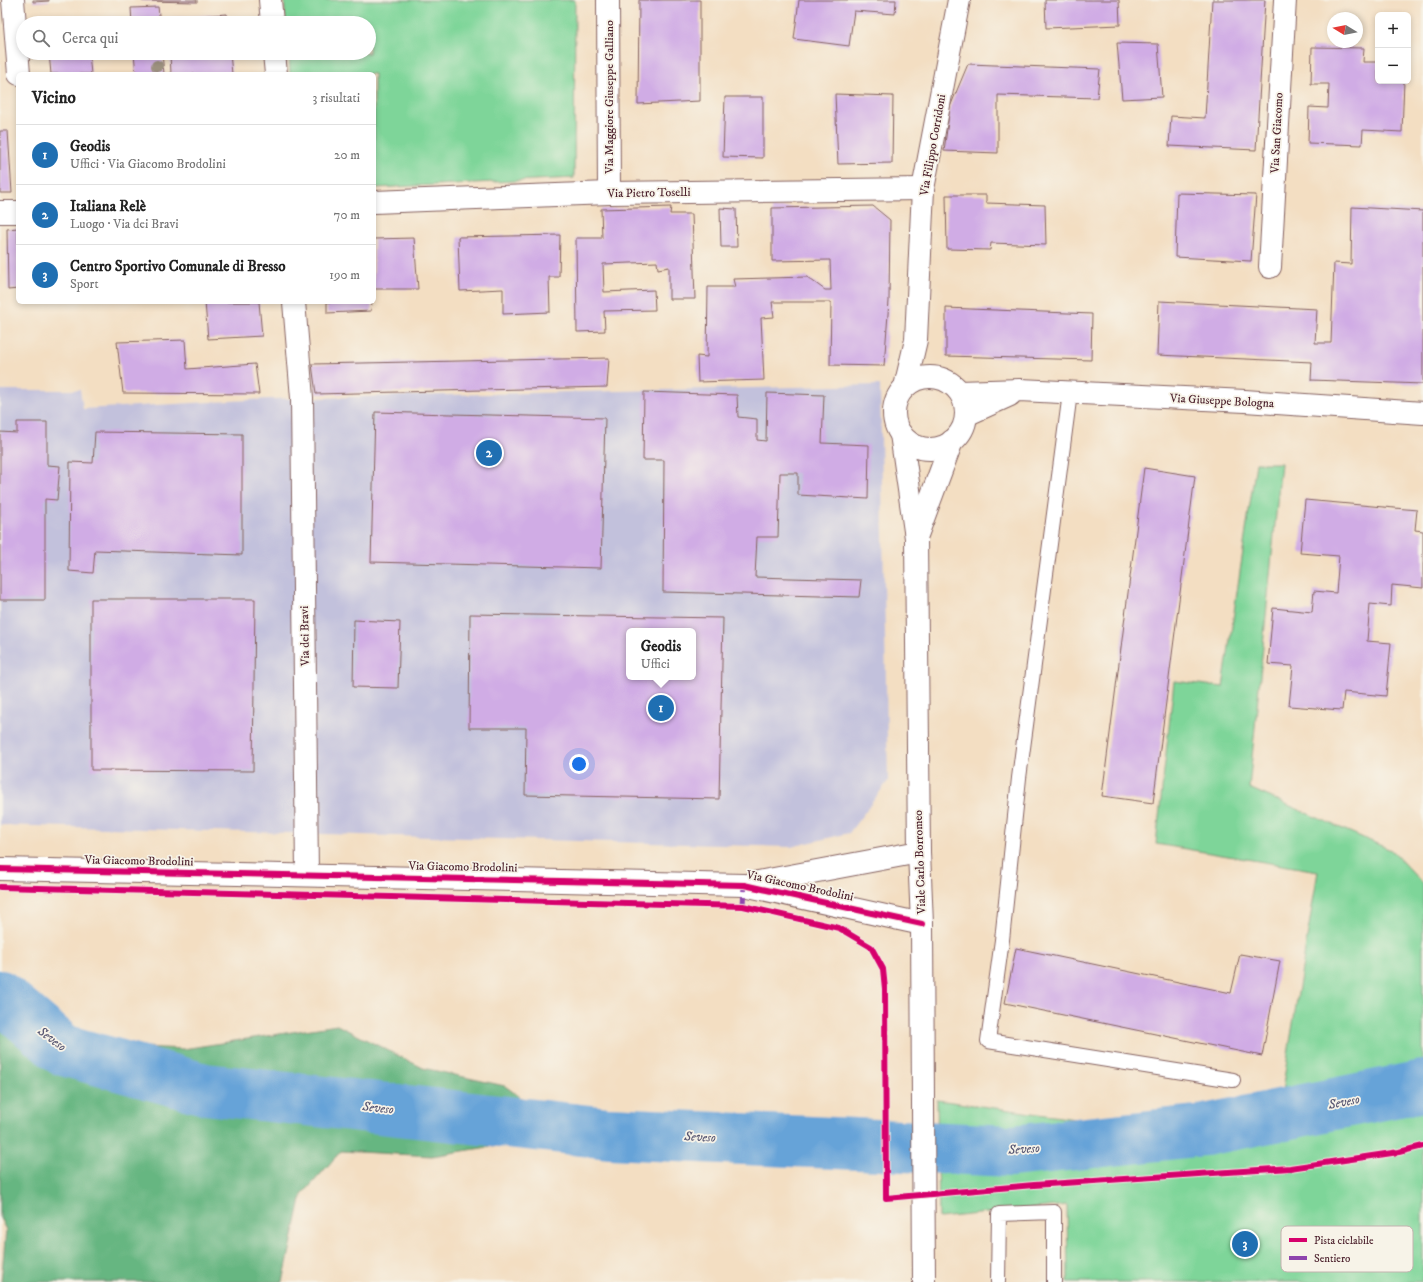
<!DOCTYPE html>
<html lang="it">
<meta charset="utf-8">
<style>
:root{--surface:#fff;--page:#f2f2f2;--text:#222;--muted:#767676;--line:#e0e0e0;--accent:#1f6fb2}
body{margin:0;font-family:"IM FELL DW Pica",serif;background:var(--page);color:var(--text)}
.controls{position:absolute;right:12px;top:12px;display:grid;overflow:hidden;border-radius:6px;box-shadow:0 2px 6px #0003}
.controls button{width:36px;height:36px;display:grid;place-items:center;padding:0;border:0;border-bottom:1px solid var(--line);background:var(--surface);color:var(--text);font:20px sans-serif}
.compass{position:absolute;left:1327px;top:12px;width:36px;height:36px;border-radius:50%;background:var(--surface);box-shadow:0 2px 6px #0003;rotate:280deg}
.you{position:absolute;left:579px;top:764px;width:14px;height:14px;margin:-10px;border:3px solid #fff;border-radius:50%;background:#1a73e8;box-shadow:0 0 0 6px #1a73e833}
.badge{display:grid;place-items:center;width:26px;height:26px;border-radius:50%;background:var(--accent);color:#fff;font-size:13px;font-weight:700}
.pin{position:absolute;translate:-50% -50%;border:2px solid #fff;box-shadow:0 1px 4px #0006}
.popup{position:absolute;left:626px;top:628px;width:70px;height:52px;box-sizing:border-box;display:grid;place-content:center;border-radius:6px;background:var(--surface);filter:drop-shadow(0 1px 3px #0005);font-size:13px;white-space:nowrap;color:var(--muted)}
.popup b{font-size:15px;color:var(--text)}
.popup::after{content:'';position:absolute;left:50%;top:100%;margin-left:-8px;border:8px solid transparent;border-top-color:var(--surface)}
.list{margin:0;padding:0;list-style:none}
h2{display:flex;justify-content:space-between;align-items:center;height:52px;margin:0;padding:0 16px;font-size:17px}
h2 small{font-size:13px;font-weight:400;color:var(--muted)}
.list li{display:grid;grid-template-columns:26px 1fr auto;gap:12px;align-items:center;box-sizing:border-box;height:60px;padding:0 16px;border-top:1px solid var(--line)}
.list b{display:block;font-size:15px;white-space:nowrap}
.list p{margin:0;font-size:13px;white-space:nowrap;color:var(--muted)}
.list em{font-size:13px;font-style:normal;color:var(--muted)}
.icon{flex:none;width:22px;height:22px;fill:none;stroke:currentColor;stroke-width:2;stroke-linecap:round;stroke-linejoin:round}
.map{position:relative;flex:none;width:1423px;height:1282px;overflow:hidden}
.search{position:absolute;background:var(--surface);box-shadow:0 2px 6px #0003;left:16px;top:16px;width:360px;height:44px;display:flex;align-items:center;gap:10px;box-sizing:border-box;padding:0 14px;border-radius:22px;color:var(--muted);font-size:15px}
.panel{position:absolute;background:var(--surface);box-shadow:0 2px 6px #0003;left:16px;top:72px;width:360px;height:232px;border-radius:6px}
.map>svg:first-child{display:block}
</style>
<div class="map">
<svg width="1423" height="1282" viewBox="0 0 1423 1282">
<rect width="100%" height="100%" fill="#f7f3e8"/>
<filter id="ink" filterUnits="userSpaceOnUse"><feTurbulence type="fractalNoise" baseFrequency=".025" numOctaves="2"/><feDisplacementMap in="SourceGraphic" scale="8" xChannelSelector="R" yChannelSelector="G"/><feConvolveMatrix kernelMatrix="1 2 1 2 8 2 1 2 1" color-interpolation-filters="sRGB"/></filter>
<filter id="wash" filterUnits="userSpaceOnUse"><feTurbulence type="fractalNoise" baseFrequency=".012" numOctaves="4" result="noise"/><feDisplacementMap in="SourceGraphic" scale="16" xChannelSelector="R" yChannelSelector="G"/><feGaussianBlur stdDeviation="0.9" result="paint"/><feColorMatrix in="noise" values="0 0 0 0 0 0 0 0 0 0 0 0 0 0 0 0 0 1.4 0 .05"/><feComposite in="paint" operator="in"/></filter>
<g filter="url(#wash)">
<rect width="100%" height="100%" fill="#f3dec2"/>
<!-- industrial -->
<path fill="#c2c1dc" fill-rule="evenodd" d="M880 385 888 781 849 833 791 847 0 825V390H80L83 409 269 399ZM629 631H693V677H629Z"/>
<!-- green -->
<g fill="#7ed599" stroke="#647a62">
<path d="M284 0H575L574 178 374 188V74H290L289 53H369V23H286Z"/>
<path d="M1256 463H1281L1249 788 1391 850 1423 884V1282H1068L1067 1205 939 1218 937 1100 1184 1134 1187 1112 1237 1118 1281 1097 1318 871 1156 844 1174 681 1223 687Z"/>
</g>
<!-- forest -->
<path fill="#66b681" stroke="#586a56" d="M0 994 25 998 106 1045 183 1049 337 1025 423 1068 505 1086 524 1100 513 1143 432 1156 341 1151 302 1195 283 1282H1L6 1230 0 1218Z"/>
<g fill="none" stroke-linecap="round" stroke-linejoin="round">
<!-- river -->
<path stroke="#66a3d8" stroke-width="52" d="M0 996 63 1050 205 1089 609 1133 1012 1151 1205 1130 1423 1086"/>
</g>
<g id="blocks">
<!-- building -->
<g fill="#d0ace5" fill-rule="evenodd">
<path d="M33 0H49V1L33 2Z"/>
<path d="M142 0H197V2L142 1Z"/>
<path d="M639 0H700V101L638 104Z"/>
<path d="M799 0H896L895 14 854 11 849 46 794 39Z"/>
<path d="M1045 0H1119L1120 25 1046 28Z"/>
<path d="M1212 0H1265L1256 150 1169 146 1171 116 1205 118Z"/>
<path d="M158 7 160 23H132L131 8Z"/>
<path d="M227 14 228 23H168V18Z"/>
<path d="M1117 43 1158 44 1162 97 1122 99Z"/>
<path d="M1312 47 1364 48 1363 62H1378V81H1404L1402 132 1363 130 1362 145 1308 143 1309 107 1328 108 1329 84H1311Z"/>
<path d="M49 53H89L91 74H51Z"/>
<path d="M134 53H162L164 74H136Z"/>
<path d="M170 53H230L232 74H171Z"/>
<path d="M968 64 1100 69 1097 98 998 95V153L944 151 950 107Z"/>
<path d="M835 94 893 96 892 163 838 164Z"/>
<path d="M725 97H763V158L723 157Z"/>
<path d="M0 131H8L12 193H0Z"/>
<path d="M1177 193 1256 195 1251 261 1175 257Z"/>
<path d="M946 195H986V203L1045 205 1046 245 991 243 990 250 947 249Z"/>
<path d="M873 206 890 220 889 301 884 366 830 365 831 302H772L774 317 761 318 764 380 698 382 697 356 707 357 708 287H735L733 279 807 277 825 290H831L830 260 772 261V208Z"/>
<path d="M671 207 670 214H692L695 299H669V267L658 269 657 262 603 264 604 292 654 290 655 310 604 311 605 331 577 332 576 238H602L601 209Z"/>
<path d="M1352 207 1423 211V384L1311 380 1312 362 1157 355 1159 301 1317 309 1315 343H1331L1334 263 1351 264Z"/>
<path d="M720 208 736 209 737 247H721Z"/>
<path d="M18 228V289L8 290 7 229Z"/>
<path d="M560 235 559 277H549L550 312 503 314V289L460 291 458 237Z"/>
<path d="M414 238 418 289H374V239Z"/>
<path d="M205 302H259L262 336 208 339Z"/>
<path d="M327 302H372L371 311 327 313Z"/>
<path d="M946 308 1092 314 1091 360 946 356Z"/>
<path d="M185 340 187 369 255 364 259 394 123 393 117 342Z"/>
<path d="M609 358 607 387 316 394 312 364Z"/>
<path d="M644 392 737 395 738 417 757 419V440L766 441 767 393 824 395 822 443 869 445 868 499 798 495V473H780L778 537H757L755 577 861 580 859 597 663 592 664 460H643Z"/>
<path d="M375 412 605 418 601 568 371 562Z"/>
<path d="M17 422H47V465L60 466 57 500 45 499V600H0V432L17 433Z"/>
<path d="M95 432 242 434V555L95 550 93 573 69 571 70 462 93 463Z"/>
<path d="M1144 468 1195 476 1153 803 1102 796Z"/>
<path d="M1305 500 1417 510 1415 530 1423 531V588L1392 585 1391 606 1370 604 1367 641 1391 643 1386 696 1344 692 1342 710 1289 706 1293 666 1268 664 1273 608 1312 612 1314 591 1336 593 1339 556 1300 553Z"/>
<path d="M91 599H255L253 771 91 770Z"/>
<path d="M470 614 723 618 719 799 525 795 526 728H469ZM629 631H693V677H629Z"/>
<path d="M354 620 400 622 398 688 353 687Z"/>
<path d="M1016 948 1231 993 1240 954 1280 961 1262 1056 1005 1003Z"/>
</g>
</g>
</g>
<g filter="url(#ink)">
<use href="#blocks" fill-opacity="0" stroke="#856260" stroke-width="1"/>
<g fill="none" stroke-linecap="round" stroke-linejoin="round">
<defs>
<g id="service">
<path d="M1070 393 1019 778 1002 940 988 1041 1233 1080"/>
<path d="M998 1282 999 1214 1054 1212V1282"/>
</g>
<g id="minor">
<path d="M13 0 19 74"/>
<path d="M270 0 272 23"/>
<path d="M608 0 609 193"/>
<path d="M274 53 276 74"/>
<path d="M374 202 609 193 923 189"/>
<path d="M0 212H18"/>
<path d="M1270 267 1285 0"/>
<path d="M294 302 302 398 307 875"/>
<path d="M960 392 1020 390 1245 401 1423 413"/>
<path d="M966 415 1010 395"/>
<path d="M0 869 744 885 922 924"/>
<path d="M753 883 919 852"/>
</g>
<g id="tertiary">
<circle cx="930" cy="413" r="36"/>
<path d="M905 387 916 340 923 189 959 0"/>
<path d="M901 434 916 538 919 852 922 924 924 1282"/>
<path d="M917 535 952 441"/>
</g>
</defs>
<!-- service casing -->
<use href="#service" stroke="#856260" stroke-width="16"/>
<!-- minor casing -->
<use href="#minor" stroke="#856260" stroke-width="24"/>
<!-- tertiary casing -->
<use href="#tertiary" stroke="#856260" stroke-width="24"/>
<!-- service -->
<use href="#service" stroke="#fff" stroke-width="14"/>
<!-- minor -->
<use href="#minor" stroke="#fff" stroke-width="22"/>
<!-- tertiary -->
<use href="#tertiary" stroke="#fff" stroke-width="22"/>
<!-- quiet -->
<path stroke="#8e44ad" stroke-width="5" stroke-dasharray="10 5" stroke-linecap="butt" d="M743 906 744 885"/>
<defs>
<g id="cycleway">
<path d="M0 869 744 885 922 924"/>
<path d="M0 887 743 906 839 928 871 947 883 969 885 989 886 1198 1034 1185 1290 1168 1399 1152 1423 1146"/>
</g>
</defs>
<!-- cycleway casing -->
<use href="#cycleway" stroke="#f7f3e8" stroke-width="8"/>
<!-- cycleway -->
<use href="#cycleway" stroke="#d6006c" stroke-width="6"/>
</g>
<!-- trees -->
<circle fill="#9f9381" cx="157" cy="66" r="6"/>
</g>
<g text-anchor="middle" dominant-baseline="central" stroke-width="3.5" stroke-linejoin="round" paint-order="stroke">
<!-- street labels -->
<g font-size="12" fill="#4a1f2b" stroke="#f7f3e8">
<text transform="translate(609 97) rotate(-90)">Via Maggiore Giuseppe Galliano</text>
<text transform="translate(1277 133) rotate(-87)">Via San Giacomo</text>
<text transform="translate(933 145) rotate(-80)">Via Filippo Corridoni</text>
<text transform="translate(649 193) rotate(-1)">Via Pietro Toselli</text>
<text transform="translate(1222 401) rotate(3)">Via Giuseppe Bologna</text>
<text transform="translate(305 636) rotate(-91)">Via dei Bravi</text>
<text transform="translate(139 861) rotate(1)">Via Giacomo Brodolini</text>
<text transform="translate(920 862) rotate(-92)">Viale Carlo Borromeo</text>
<text transform="translate(463 867) rotate(1)">Via Giacomo Brodolini</text>
<text transform="translate(800 886) rotate(12)">Via Giacomo Brodolini</text>
</g>
<!-- water labels -->
<g font-size="13" font-style="italic" fill="#555470" stroke="#f7f3e8">
<text transform="translate(52 1039) rotate(37)">Seveso</text>
<text transform="translate(1344 1102) rotate(-11)">Seveso</text>
<text transform="translate(378 1108) rotate(6)">Seveso</text>
<text transform="translate(700 1137) rotate(3)">Seveso</text>
<text transform="translate(1024 1149) rotate(-4)">Seveso</text>
</g>
</g>
<!-- legend -->
<rect x="1281" y="1226" width="132" height="46" rx="6" fill="#f7f3e8" stroke="#c3b3af" stroke-width="1"/>
<rect x="1289" y="1238" width="18" height="4" fill="#d6006c"/>
<rect x="1289" y="1256" width="18" height="4" fill="#8e44ad"/>
<g font-size="11" fill="#4a1f2b">
<text x="1314" y="1244">Pista ciclabile</text>
<text x="1314" y="1262">Sentiero</text>
</g>
</svg>
<div class="controls">
<button>+</button>
<button>−</button>
</div>
<svg class="compass" viewBox="-18 -18 36 36"><path d="M0-13l5 13h-10z" fill="#e53935"/><path d="M0 13l5-13h-10z" fill="#767676"/></svg>
<div class="you"></div>
<div class="pin badge" style="left:661px;top:708px">1</div>
<div class="popup"><b>Geodis</b>Uffici</div>
<div class="pin badge" style="left:489px;top:453px">2</div>
<div class="pin badge" style="left:1245px;top:1244px">3</div>
<div class="search"><svg class="icon" aria-label="search" viewBox="0 0 24 24"><circle cx="10" cy="10" r="6"/><path d="M15 15l6 6"/></svg>Cerca qui</div>
<section class="panel">
<h2>Vicino<small>3 risultati</small></h2>
<ul class="list">
<li><span class="badge">1</span><div><b>Geodis</b><p>Uffici · Via Giacomo Brodolini</p></div><em>20 m</em></li>
<li><span class="badge">2</span><div><b>Italiana Relè</b><p>Luogo · Via dei Bravi</p></div><em>70 m</em></li>
<li><span class="badge">3</span><div><b>Centro Sportivo Comunale di Bresso</b><p>Sport</p></div><em>190 m</em></li>
</ul>
</section>
</div>
